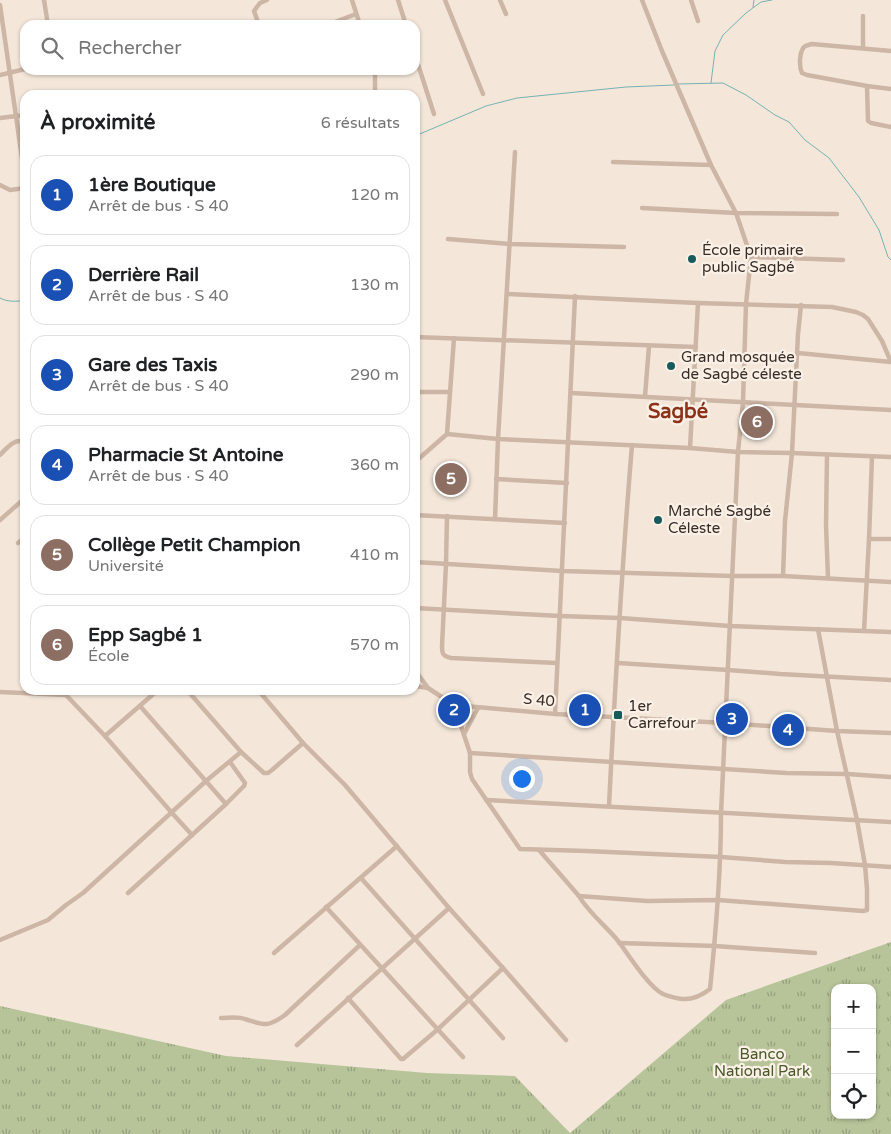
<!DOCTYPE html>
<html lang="fr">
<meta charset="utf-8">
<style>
:root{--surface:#fff;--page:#f2f2f2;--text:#202124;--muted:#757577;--line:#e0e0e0;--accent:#111827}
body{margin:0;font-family:"Varela Round",sans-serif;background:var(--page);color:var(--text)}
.controls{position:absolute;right:15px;bottom:15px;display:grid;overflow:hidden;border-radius:10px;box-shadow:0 1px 4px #0004}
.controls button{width:45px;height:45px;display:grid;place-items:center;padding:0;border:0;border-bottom:1px solid var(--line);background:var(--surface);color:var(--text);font:25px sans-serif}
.you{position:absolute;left:521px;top:778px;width:18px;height:18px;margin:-12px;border:4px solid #fff;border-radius:50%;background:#1a73e8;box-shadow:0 0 0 8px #1a73e833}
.badge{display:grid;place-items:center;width:32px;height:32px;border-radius:50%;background:var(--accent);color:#fff;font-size:16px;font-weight:700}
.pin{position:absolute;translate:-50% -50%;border:2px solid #fff;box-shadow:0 1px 5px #0006}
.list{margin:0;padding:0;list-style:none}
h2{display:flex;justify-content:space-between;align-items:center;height:65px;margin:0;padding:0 20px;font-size:21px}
h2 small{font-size:16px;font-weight:400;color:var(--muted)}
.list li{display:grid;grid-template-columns:32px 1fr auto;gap:15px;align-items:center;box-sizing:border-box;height:80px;margin:0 10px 10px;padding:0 10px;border:1px solid var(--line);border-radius:15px}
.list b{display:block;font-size:19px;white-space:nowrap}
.list p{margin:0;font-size:16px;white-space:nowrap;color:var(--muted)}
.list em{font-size:16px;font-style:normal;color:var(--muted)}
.icon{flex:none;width:28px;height:28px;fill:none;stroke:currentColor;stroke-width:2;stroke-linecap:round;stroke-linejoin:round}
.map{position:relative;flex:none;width:891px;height:1134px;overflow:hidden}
.search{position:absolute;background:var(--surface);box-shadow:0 1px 4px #0004;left:20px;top:20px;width:400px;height:55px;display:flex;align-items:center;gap:12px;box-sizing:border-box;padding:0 18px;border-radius:15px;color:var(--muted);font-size:19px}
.panel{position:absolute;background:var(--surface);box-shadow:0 1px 4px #0004;left:20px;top:90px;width:400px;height:605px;border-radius:15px}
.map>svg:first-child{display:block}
</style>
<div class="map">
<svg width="891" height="1134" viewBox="0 0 891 1134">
<defs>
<pattern id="park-tufts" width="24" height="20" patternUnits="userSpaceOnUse" patternTransform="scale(1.25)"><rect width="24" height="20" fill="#b7c499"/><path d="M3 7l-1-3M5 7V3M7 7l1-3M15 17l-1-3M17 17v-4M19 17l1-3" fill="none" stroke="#969f7d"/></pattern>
</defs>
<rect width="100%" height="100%" fill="#f4e7da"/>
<!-- park -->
<path fill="url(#park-tufts)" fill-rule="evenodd" d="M891 942V1134H0V1006L226 1056 427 1073 515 1076 570 1133 726 1000ZM835 988H872V1115H835Z"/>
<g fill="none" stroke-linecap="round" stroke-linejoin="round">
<!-- stream -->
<g stroke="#77b2b3" stroke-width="1">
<path d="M753 7 754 0"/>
<path d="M711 83 715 51 723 35 746 13 761 2 772 0"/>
<path d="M678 84 723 83 746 95 775 115 789 122 805 140 829 158 859 197 879 230 888 257 891 260"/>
<path d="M415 136 486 106 517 98 626 87 674 85"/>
<path d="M0 298C7 302 17 302 25 300"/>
</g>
<!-- minor -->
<g stroke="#cdb6a5" stroke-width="4.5">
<path d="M44 0 48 25"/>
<path d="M352 0 360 25"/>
<path d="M398 0 406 25"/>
<path d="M445 0 483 94"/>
<path d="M500 0 506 14"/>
<path d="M691 0 698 21"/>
<path d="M0 5 25 179"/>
<path d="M259 25 254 11 260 3 267 0"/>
<path d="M327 25 356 14"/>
<path d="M863 48V16"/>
<path d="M891 51 812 44C809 45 806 45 804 47 799 53 799 67 802 73L807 75 867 86 891 89"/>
<path d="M415 55 434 114"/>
<path d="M376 73 388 70"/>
<path d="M0 75 25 69"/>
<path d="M867 86 868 121 871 123 891 127"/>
<path d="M375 95V70"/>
<path d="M0 118 25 115"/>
<path d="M613 162 711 165"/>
<path d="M0 185 10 190 25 188"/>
<path d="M642 208 736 213 837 214"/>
<path d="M448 239 510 244 624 247"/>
<path d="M751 257 843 260"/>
<path d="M507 294 698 303 832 307 856 312 863 315 868 319 882 341 891 362"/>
<path d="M415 337 696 347"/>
<path d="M798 353 891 362"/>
<path d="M415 390 419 392H450"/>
<path d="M571 393C678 398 784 405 891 410"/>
<path d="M645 396 649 346"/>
<path d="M447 434 498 439 690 448 738 452 792 453 891 457"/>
<path d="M690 448 698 303"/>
<path d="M0 455C7 448 14 438 25 442"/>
<path d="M827 455 826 525 828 578"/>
<path d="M415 462 447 434 454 338"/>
<path d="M496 479 567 483"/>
<path d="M415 515 565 523"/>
<path d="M447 516 446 564 442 646C442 654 443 656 451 658L557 663"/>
<path d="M495 519 498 439 515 152"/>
<path d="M0 520 25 498"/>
<path d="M869 539H891"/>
<path d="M18 543 25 537"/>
<path d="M415 562 562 571 733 576H783L891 582"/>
<path d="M783 576 785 521 792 453 798 334 801 305"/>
<path d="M415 608 560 616 620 618 730 626 891 632"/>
<path d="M864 631 869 539 872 457"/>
<path d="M618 663 728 670 780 674 891 680"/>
<path d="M415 670 428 688"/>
<path d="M415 686 428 688 454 705 470 753V772L472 779 520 849 586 851 721 857 785 862 831 863 891 867"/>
<path d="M187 690 241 752 264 773H268L272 770 303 743"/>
<path d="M258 690 303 743 345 785 449 908 503 968 566 1040"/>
<path d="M0 692 66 695 105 736 172 813 192 835"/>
<path d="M66 695 72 690"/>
<path d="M454 705 555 714 726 723 837 731 891 733"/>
<path d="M555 714 575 296"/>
<path d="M464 734 478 708"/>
<path d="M105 736 158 690"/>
<path d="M470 753 786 773 847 774 891 777"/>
<path d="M486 800 891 822"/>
<path d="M226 804 244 786 245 783 230 762"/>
<path d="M609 806C615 686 622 565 632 445"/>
<path d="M539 850 579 896C588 912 607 927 619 942 629 956 649 987 663 994 670 997 675 998 682 999 693 1000 701 996 710 989 716 931 721 873 721 814L738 452 743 402 746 304 751 257 736 213 711 165 662 51 642 0"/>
<path d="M361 878 503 1038"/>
<path d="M128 893 180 846 226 804 140 706"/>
<path d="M579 896 647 901 718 900 863 911 867 910V889L865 865 857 820 837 731 818 629"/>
<path d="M326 907 463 1057"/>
<path d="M0 940 48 920 66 905 83 893 206 781 241 752"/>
<path d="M619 943 715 946 815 953"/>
<path d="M274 953 397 846"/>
<path d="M348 998 401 1059H403L437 1030 503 968"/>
<path d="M221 1018C228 1018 237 1016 245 1019 264 1025 267 1028 285 1015L360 945"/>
<path d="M297 1045 449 908"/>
</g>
</g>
<!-- markers -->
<g fill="#195a5d" stroke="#fbf1e7" stroke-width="2">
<circle cx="692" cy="259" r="5"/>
<circle cx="671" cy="366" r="5"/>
<circle cx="658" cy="520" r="5"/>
<rect x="613" y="710" width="10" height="10" rx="2.5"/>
</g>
<g text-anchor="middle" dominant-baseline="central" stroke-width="4.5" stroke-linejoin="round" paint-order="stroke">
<!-- poi labels -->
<g font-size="15" fill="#382c27" stroke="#fbf1e7" text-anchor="start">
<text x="702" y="250">École primaire<tspan x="702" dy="17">public Sagbé</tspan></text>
<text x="681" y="357">Grand mosquée<tspan x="681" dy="17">de Sagbé céleste</tspan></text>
<text x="668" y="511">Marché Sagbé<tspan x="668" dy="17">Céleste</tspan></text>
<text x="628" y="706">1er<tspan x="628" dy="17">Carrefour</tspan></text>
</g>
<!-- street labels -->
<g font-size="15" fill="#382c27" stroke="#fbf1e7">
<text transform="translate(539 700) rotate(5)">S 40</text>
</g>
<!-- park labels -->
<g font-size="15" fill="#485829" stroke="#fbf1e7">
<text x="762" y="1054">Banco<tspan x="762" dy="17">National Park</tspan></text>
</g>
<!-- district labels -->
<g font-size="20" font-weight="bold" fill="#8d321a" stroke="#fbf1e7">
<text x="678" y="412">Sagbé</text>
</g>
</g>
</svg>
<div class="controls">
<button>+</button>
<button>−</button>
<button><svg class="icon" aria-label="locate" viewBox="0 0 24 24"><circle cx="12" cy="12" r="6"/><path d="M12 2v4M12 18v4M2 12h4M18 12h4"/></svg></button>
</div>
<div class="you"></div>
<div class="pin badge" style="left:585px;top:710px;background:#1a4fb4">1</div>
<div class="pin badge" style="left:454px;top:710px;background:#1a4fb4">2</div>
<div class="pin badge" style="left:732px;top:719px;background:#1a4fb4">3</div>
<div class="pin badge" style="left:788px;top:730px;background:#1a4fb4">4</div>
<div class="pin badge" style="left:451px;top:479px;background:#8d6e63">5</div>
<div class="pin badge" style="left:757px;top:422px;background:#8d6e63">6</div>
<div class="search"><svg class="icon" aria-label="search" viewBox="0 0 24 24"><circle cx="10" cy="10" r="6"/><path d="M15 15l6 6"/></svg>Rechercher</div>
<section class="panel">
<h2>À proximité<small>6 résultats</small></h2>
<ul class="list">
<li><span class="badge" style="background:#1a4fb4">1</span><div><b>1ère Boutique</b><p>Arrêt de bus · S 40</p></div><em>120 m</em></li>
<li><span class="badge" style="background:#1a4fb4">2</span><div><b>Derrière Rail</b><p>Arrêt de bus · S 40</p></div><em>130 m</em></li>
<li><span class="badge" style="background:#1a4fb4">3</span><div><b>Gare des Taxis</b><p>Arrêt de bus · S 40</p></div><em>290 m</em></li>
<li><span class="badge" style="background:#1a4fb4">4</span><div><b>Pharmacie St Antoine</b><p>Arrêt de bus · S 40</p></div><em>360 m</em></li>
<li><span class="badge" style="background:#8d6e63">5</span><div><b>Collège Petit Champion</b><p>Université</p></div><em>410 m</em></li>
<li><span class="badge" style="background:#8d6e63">6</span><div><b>Epp Sagbé 1</b><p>École</p></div><em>570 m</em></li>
</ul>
</section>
</div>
